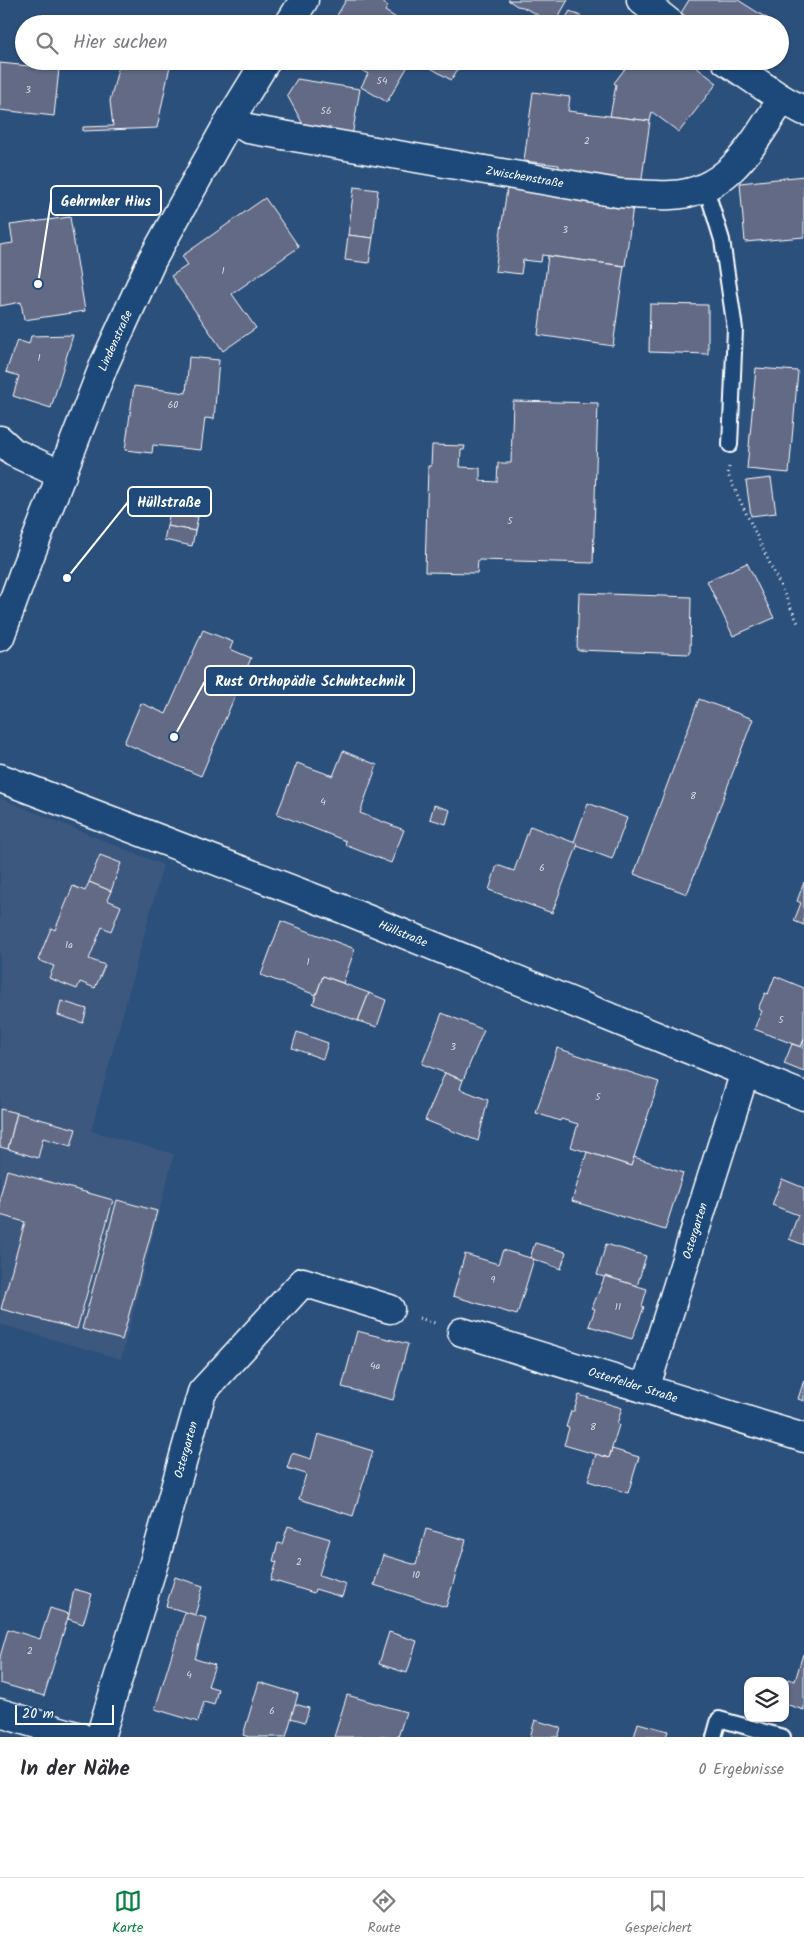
<!DOCTYPE html>
<html lang="de">
<meta charset="utf-8">
<style>
:root{--surface:#fff;--page:#f2f2f3;--text:#2b2b33;--muted:#7c7c81;--line:#e1e1e2;--accent:#0b8043}
body{margin:0;font-family:Kalam,sans-serif;background:var(--page);color:var(--text)}
.controls{position:absolute;right:15px;bottom:15px;display:grid;overflow:hidden;border-radius:10px;box-shadow:0 1px 4px #0004}
.controls button{width:45px;height:45px;display:grid;place-items:center;padding:0;border:0;border-bottom:1px solid var(--line);background:var(--surface);color:var(--text);font:25px sans-serif}
.scale{position:absolute;left:15px;bottom:12px;width:99px;box-sizing:border-box;padding-left:5px;border:2px solid #fff;border-top:0;font-size:14px;line-height:18px;white-space:nowrap;color:#fff;-webkit-text-stroke:4px #1f4a7a;paint-order:stroke}
.list{margin:0;padding:0;list-style:none}
h2{display:flex;justify-content:space-between;align-items:center;height:65px;margin:0;padding:0 20px;font-size:21px}
h2 small{font-size:16px;font-weight:400;color:var(--muted)}
.icon{flex:none;width:28px;height:28px;fill:none;stroke:currentColor;stroke-width:2;stroke-linecap:round;stroke-linejoin:round}
.map{position:relative;flex:none;width:804px;height:1737px;overflow:hidden}
.search{position:absolute;background:var(--surface);box-shadow:0 1px 4px #0004;left:15px;right:15px;top:15px;height:55px;display:flex;align-items:center;gap:12px;box-sizing:border-box;padding:0 18px;border-radius:28px;color:var(--muted);font-size:19px}
.sheet{height:140px;background:var(--surface)}
nav{display:flex;justify-content:space-around;align-items:center;box-sizing:border-box;height:70px;border-top:1px solid var(--line);background:var(--surface);font-size:14px;color:var(--muted)}
nav a{display:grid;justify-items:center;gap:2px}
nav .on{color:var(--accent)}
.map>svg:first-child{display:block}
</style>
<div class="map">
<svg width="804" height="1737" viewBox="0 0 804 1737">
<rect width="100%" height="100%" fill="#2c507c"/>
<filter id="ink" filterUnits="userSpaceOnUse"><feTurbulence type="fractalNoise" baseFrequency=".02" numOctaves="2"/><feDisplacementMap in="SourceGraphic" scale="10" xChannelSelector="R" yChannelSelector="G"/><feConvolveMatrix kernelMatrix="1 2 1 2 8 2 1 2 1" color-interpolation-filters="sRGB"/></filter>
<g filter="url(#ink)">
<!-- built -->
<path fill="#3c587f" d="M0 798 163 865 91 1131 174 1154 121 1359 0 1324Z"/>
<!-- building -->
<g fill="#626a86" stroke="#fff">
<path d="M346 0H379L388 6 385 11 406 24H332Z"/>
<path d="M508 0H568L554 24 523 7 517 6Z"/>
<path d="M689 0H738L768 19 765 24H698L681 13Z"/>
<path d="M570 11 584 18 580 24H562Z"/>
<path d="M120 61H171L157 128 83 131V127L113 126 110 101Z"/>
<path d="M322 61H411L387 102 361 87 368 74 353 65 351 70 340 64 336 71Z"/>
<path d="M419 61H463L451 80Z"/>
<path d="M631 61H688L717 83 679 132 652 112 650 121 610 116 616 85 614 83Z"/>
<path d="M0 63 59 69 54 116 0 110Z"/>
<path d="M297 79 360 89 352 136 305 128 287 95Z"/>
<path d="M533 92 570 97 568 111 650 121 641 185 558 174 559 165 524 161Z"/>
<path d="M804 176V237L745 242 740 183Z"/>
<path d="M354 187 378 190 373 238 348 235Z"/>
<path d="M507 189 633 206 625 266 542 255 541 262 523 260 521 274 495 271Z"/>
<path d="M265 198 299 247 232 294 256 328 223 351 171 276 188 265 182 256Z"/>
<path d="M70 217 85 311 24 320 21 302 0 306V245L13 243 10 225Z"/>
<path d="M348 235 373 238 369 263 345 260Z"/>
<path d="M548 256 624 266 613 346 538 335Z"/>
<path d="M650 304 708 305V354L649 352Z"/>
<path d="M73 335 51 408 13 396 19 376 6 372 17 340 29 344 31 336Z"/>
<path d="M189 357 219 360 214 419 205 418 201 450 153 445 152 453 125 450 134 386 186 393Z"/>
<path d="M756 368 798 371 789 473 747 469Z"/>
<path d="M513 401 598 403 593 563 478 560 477 573 425 572 428 466H431L432 445 465 446 464 450H461L460 467 480 468V481L497 482 498 463H511Z"/>
<path d="M771 478 776 513 751 516 746 481Z"/>
<path d="M170 511 198 517 195 531 167 526Z"/>
<path d="M167 526 195 531 192 546 164 540Z"/>
<path d="M747 563 774 618 733 636 707 581Z"/>
<path d="M579 593 691 597 690 654 577 650Z"/>
<path d="M203 630 233 642 230 649 251 658 201 776 124 743 141 703 166 714Z"/>
<path d="M699 699 753 719 687 894 634 874Z"/>
<path d="M343 751 377 765 360 813 404 830 391 863 345 845 346 841 277 814 297 763 333 776Z"/>
<path d="M588 803 627 818 612 859 577 846 578 844 574 842Z"/>
<path d="M434 805 450 810 446 824 430 819Z"/>
<path d="M530 826 578 844 552 913 489 890 497 865 514 871Z"/>
<path d="M100 855 121 863 111 891 89 882Z"/>
<path d="M89 882 111 891 107 900 121 906 111 931 102 927 89 959 105 965 95 988 80 982 77 989 49 978 54 966 38 960 51 928 55 930 73 886 85 891Z"/>
<path d="M804 882V925L794 921 801 903 797 901Z"/>
<path d="M281 921 355 949 343 983 323 976 316 995 261 975Z"/>
<path d="M323 976 369 993 358 1021 313 1004Z"/>
<path d="M775 976 804 988V1039L801 1047 754 1029 762 1011 758 1009 765 993 768 994Z"/>
<path d="M369 993 386 1000 377 1027 358 1021Z"/>
<path d="M61 1001 87 1009 83 1023 58 1015Z"/>
<path d="M442 1013 484 1030 463 1080 422 1064Z"/>
<path d="M297 1032 328 1043 323 1059 292 1048Z"/>
<path d="M804 1039V1072L784 1064 792 1044 801 1047Z"/>
<path d="M557 1048 659 1082 631 1166 571 1147 578 1124 561 1119 560 1121 536 1113Z"/>
<path d="M445 1073 463 1080 460 1089 488 1100 478 1141 425 1120Z"/>
<path d="M0 1109 17 1113 8 1149 0 1147Z"/>
<path d="M17 1113 76 1129 71 1146 43 1138 38 1158 8 1149Z"/>
<path d="M587 1152 631 1166 634 1157 683 1173 665 1230 572 1201Z"/>
<path d="M7 1170 113 1200 77 1329 1 1309 25 1222 0 1215V1197Z"/>
<path d="M782 1179 804 1188V1245L789 1239 798 1215 772 1205Z"/>
<path d="M117 1200 157 1211 122 1340 82 1329Z"/>
<path d="M535 1243 566 1252 561 1269 530 1258Z"/>
<path d="M606 1244 646 1256 637 1286 605 1276 604 1277 597 1275Z"/>
<path d="M503 1250 534 1259 517 1315 453 1296 465 1254 498 1264Z"/>
<path d="M605 1276 647 1289 642 1306 644 1307 632 1339 589 1326 595 1309 592 1308Z"/>
<path d="M357 1331 408 1344 393 1400 342 1387Z"/>
<path d="M804 1380V1401L798 1399Z"/>
<path d="M579 1395 622 1408 617 1424 619 1425 609 1458 564 1445 569 1428 566 1427 571 1411H574Z"/>
<path d="M318 1434 373 1451 353 1516 299 1499 306 1474 287 1468 292 1453 311 1459Z"/>
<path d="M612 1449 639 1457 628 1493 588 1481 596 1454 609 1458Z"/>
<path d="M288 1526 330 1539 319 1575 346 1584 342 1597 315 1589 314 1593 271 1580 277 1562 273 1561 278 1543 282 1544Z"/>
<path d="M426 1529 466 1540 446 1607 374 1585 383 1555 416 1565Z"/>
<path d="M175 1577 203 1586 195 1615 166 1606Z"/>
<path d="M74 1589 92 1594 83 1624 68 1619Z"/>
<path d="M50 1608 69 1614 44 1696 0 1683V1657L8 1629 40 1639Z"/>
<path d="M185 1612 206 1618 195 1659 215 1665 208 1686 218 1689 214 1705 204 1702 198 1722 155 1709Z"/>
<path d="M389 1632 417 1641 407 1673 379 1664Z"/>
<path d="M803 1654H804V1710L785 1704V1687L788 1679 795 1681Z"/>
<path d="M259 1682 298 1694 286 1737H249L243 1735Z"/>
<path d="M347 1695 406 1712 398 1737H334Z"/>
<path d="M295 1704 309 1708 305 1722 291 1718Z"/>
<path d="M535 1720 561 1728 558 1737H530Z"/>
<path d="M638 1723 668 1731 666 1737H634Z"/>
</g>
<g fill="none" stroke-linecap="round" stroke-linejoin="round">
<defs>
<g id="service">
<path d="M706 188 722 240 735 329 730 445"/>
<path d="M714 1737 719 1719 783 1737"/>
</g>
<g id="minor">
<path d="M641 0 671 24"/>
<path d="M726 61 782 99 804 111"/>
<path id="s1" d="M231 118 248 129 618 193C635 194 654 196 671 195 729 193 754 142 782 99"/>
<path d="M0 440 13 452 62 475"/>
<path id="s2" d="M0 778 340 908 804 1096"/>
<path id="s3" d="M462 1332 804 1438"/>
<path id="s4" d="M645 1389 745 1072"/>
<path d="M0 1713 80 1737"/>
<path id="s5" d="M100 1737 155 1559 202 1392 303 1282 390 1309"/>
</g>
<g id="primary">
<path d="M289 24 304 0"/>
<path id="s6" d="M0 637 26 566 104 365 152 260 231 118 266 61"/>
</g>
</defs>
<!-- service casing -->
<use href="#service" stroke="#fff" stroke-width="18"/>
<!-- minor casing -->
<use href="#minor" stroke="#fff" stroke-width="31"/>
<!-- primary casing -->
<use href="#primary" stroke="#fff" stroke-width="31"/>
<!-- path -->
<g stroke="#fff" stroke-width="3" stroke-dasharray="1 4" stroke-linecap="butt">
<path d="M729 467 728 475 798 623"/>
<path d="M419 1318 435 1323"/>
</g>
<!-- service -->
<use href="#service" stroke="#1f4a7a" stroke-width="14"/>
<!-- minor -->
<use href="#minor" stroke="#1f4a7a" stroke-width="28"/>
<!-- primary -->
<use href="#primary" stroke="#1f4a7a" stroke-width="28"/>
</g>
</g>
<g text-anchor="middle" dominant-baseline="central" stroke-width="4" stroke-linejoin="round" paint-order="stroke">
<!-- number labels -->
<g font-size="10" fill="#d8dae1">
<text x="382" y="81">54</text>
<text x="28" y="90">3</text>
<text x="326" y="111">56</text>
<text x="587" y="141">2</text>
<text x="565" y="230">3</text>
<text x="223" y="271">1</text>
<text x="39" y="358">1</text>
<text x="173" y="405">60</text>
<text x="510" y="521">5</text>
<text x="693" y="796">8</text>
<text x="323" y="802">4</text>
<text x="542" y="868">6</text>
<text x="69" y="945">1a</text>
<text x="308" y="962">1</text>
<text x="781" y="1020">5</text>
<text x="453" y="1047">3</text>
<text x="598" y="1097">5</text>
<text x="493" y="1280">9</text>
<text x="618" y="1307">11</text>
<text x="375" y="1366">4a</text>
<text x="593" y="1427">8</text>
<text x="299" y="1562">2</text>
<text x="416" y="1575">10</text>
<text x="30" y="1651">2</text>
<text x="189" y="1675">4</text>
<text x="272" y="1711">6</text>
</g>
<!-- street labels -->
<g font-size="12" fill="#fff" stroke="#1f4a7a">
<text stroke="none"><textPath href="#s1" startOffset="301">Zwischenstraße</textPath></text>
<text stroke="none"><textPath href="#s6" startOffset="318">Lindenstraße</textPath></text>
<text stroke="none"><textPath href="#s2" startOffset="432">Hüllstraße</textPath></text>
<text stroke="none"><textPath href="#s4" startOffset="166">Ostergarten</textPath></text>
<text stroke="none"><textPath href="#s3" startOffset="179">Osterfelder Straße</textPath></text>
<text stroke="none"><textPath href="#s5" startOffset="300">Ostergarten</textPath></text>
</g>
</g>
<!-- callouts -->
<path fill="none" stroke="#fff" stroke-width="2" d="M38 284L51 201M67 578L128 502M174 737L205 681"/>
<g fill="#fff" stroke="#1f4a7a" stroke-width="2">
<circle cx="38" cy="284" r="5"/>
<circle cx="67" cy="578" r="5"/>
<circle cx="174" cy="737" r="5"/>
</g>
<g fill="#1f4a7a" stroke="#fff" stroke-width="2">
<rect x="51" y="186" width="110" height="29" rx="5"/>
<rect x="128" y="487" width="83" height="29" rx="5"/>
<rect x="205" y="666" width="209" height="29" rx="5"/>
</g>
<g font-size="14" text-anchor="middle" font-weight="bold" fill="#fff">
<text x="106" y="206">Gehrmker Hius</text>
<text x="169" y="507">Hüllstraße</text>
<text x="310" y="686">Rust Orthopädie Schuhtechnik</text>
</g>
</svg>
<div class="controls">
<button><svg class="icon" aria-label="layers" viewBox="0 0 24 24"><path d="M12 4l9 5-9 5-9-5zM3 14l9 5 9-5"/></svg></button>
</div>
<div class="scale">20 m</div>
<div class="search"><svg class="icon" aria-label="search" viewBox="0 0 24 24"><circle cx="10" cy="10" r="6"/><path d="M15 15l6 6"/></svg>Hier suchen</div>
</div>
<section class="sheet">
<h2>In der Nähe<small>0 Ergebnisse</small></h2>
<ul class="list">
</ul>
</section>
<nav>
<a class="on"><svg class="icon" aria-label="map" viewBox="0 0 24 24"><path d="M3 6l6-2 6 2 6-2v14l-6 2-6-2-6 2zM9 4v14M15 6v14"/></svg>Karte</a>
<a><svg class="icon" aria-label="directions" viewBox="0 0 24 24"><path d="M12 3l9 9-9 9-9-9zM9 14v-3h6M13 9l2 2-2 2"/></svg>Route</a>
<a><svg class="icon" aria-label="saved" viewBox="0 0 24 24"><path d="M7 4h10v16l-5-4-5 4z"/></svg>Gespeichert</a>
</nav>
